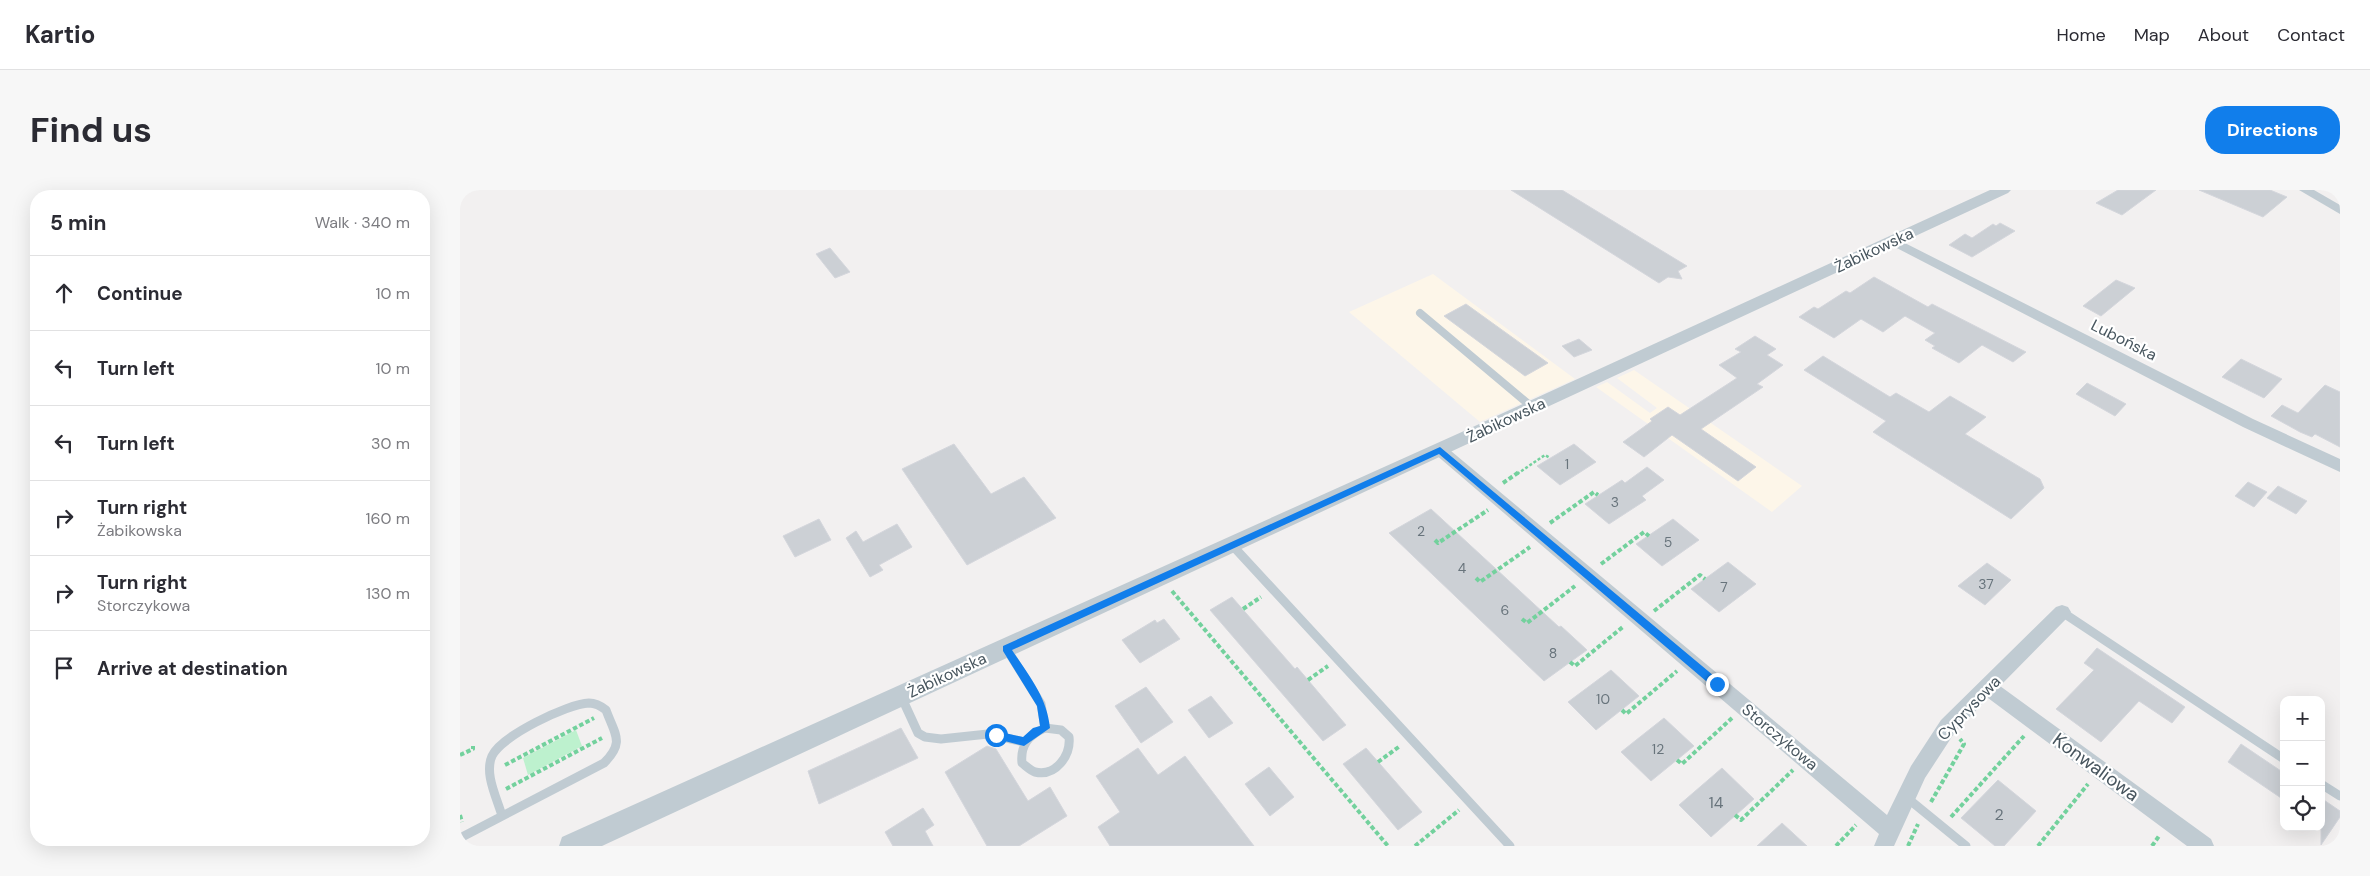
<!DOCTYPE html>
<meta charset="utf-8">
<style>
:root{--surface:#fff;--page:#f7f7f7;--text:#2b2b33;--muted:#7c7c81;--line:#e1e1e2;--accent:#117eeb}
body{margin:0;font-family:"DM Sans",sans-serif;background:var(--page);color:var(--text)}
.controls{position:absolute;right:15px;bottom:15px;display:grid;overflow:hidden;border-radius:10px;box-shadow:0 5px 20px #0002}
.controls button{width:45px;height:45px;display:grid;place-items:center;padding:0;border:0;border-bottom:1px solid var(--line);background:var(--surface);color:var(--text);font:25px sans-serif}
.stop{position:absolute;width:15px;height:15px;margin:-11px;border:4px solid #117eeb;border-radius:50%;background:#fff}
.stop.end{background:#117eeb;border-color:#fff;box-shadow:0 1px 5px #0008}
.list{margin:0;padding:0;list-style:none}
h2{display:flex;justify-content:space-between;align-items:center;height:65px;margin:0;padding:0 20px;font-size:21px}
h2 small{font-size:16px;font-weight:400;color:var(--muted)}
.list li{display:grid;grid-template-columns:32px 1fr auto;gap:15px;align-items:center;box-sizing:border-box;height:75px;padding:0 20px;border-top:1px solid var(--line)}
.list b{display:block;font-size:19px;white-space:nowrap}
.list p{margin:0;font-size:16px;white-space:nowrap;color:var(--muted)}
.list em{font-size:16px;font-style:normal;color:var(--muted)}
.icon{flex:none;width:28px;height:28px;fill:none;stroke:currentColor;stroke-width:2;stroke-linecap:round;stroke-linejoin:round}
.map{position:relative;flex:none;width:1880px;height:656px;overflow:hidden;border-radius:20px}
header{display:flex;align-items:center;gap:30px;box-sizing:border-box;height:70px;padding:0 25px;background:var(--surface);border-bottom:1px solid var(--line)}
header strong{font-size:24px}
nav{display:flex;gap:28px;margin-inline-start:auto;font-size:18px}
.intro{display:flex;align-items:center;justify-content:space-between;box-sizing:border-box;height:120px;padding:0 30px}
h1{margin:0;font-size:35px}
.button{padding:12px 22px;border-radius:20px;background:var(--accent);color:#fff;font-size:18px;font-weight:700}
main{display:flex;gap:30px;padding:0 30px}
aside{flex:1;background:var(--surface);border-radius:20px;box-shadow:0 5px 20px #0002}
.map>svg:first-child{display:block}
</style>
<header>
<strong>Kartio</strong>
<nav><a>Home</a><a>Map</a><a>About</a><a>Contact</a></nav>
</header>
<div class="intro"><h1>Find us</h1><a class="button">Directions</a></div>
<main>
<aside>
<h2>5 min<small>Walk · 340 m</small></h2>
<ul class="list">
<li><svg class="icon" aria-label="ahead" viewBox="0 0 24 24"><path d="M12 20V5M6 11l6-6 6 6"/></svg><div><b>Continue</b></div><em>10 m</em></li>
<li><svg class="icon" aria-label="left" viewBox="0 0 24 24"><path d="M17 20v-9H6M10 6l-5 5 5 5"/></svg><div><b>Turn left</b></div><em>10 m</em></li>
<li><svg class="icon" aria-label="left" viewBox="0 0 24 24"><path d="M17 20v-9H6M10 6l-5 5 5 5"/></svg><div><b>Turn left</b></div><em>30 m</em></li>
<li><svg class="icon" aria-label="right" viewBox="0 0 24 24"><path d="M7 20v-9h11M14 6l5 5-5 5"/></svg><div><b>Turn right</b><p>Żabikowska</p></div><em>160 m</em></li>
<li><svg class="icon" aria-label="right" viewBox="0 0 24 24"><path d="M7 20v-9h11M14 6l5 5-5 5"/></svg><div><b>Turn right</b><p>Storczykowa</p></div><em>130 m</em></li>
<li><svg class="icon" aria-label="arrive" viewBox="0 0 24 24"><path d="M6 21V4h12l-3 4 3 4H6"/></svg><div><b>Arrive at destination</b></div></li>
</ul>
</aside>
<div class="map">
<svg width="1880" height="656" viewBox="0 0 1880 656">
<rect width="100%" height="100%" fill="#f2f0f0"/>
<!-- commercial -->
<g fill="#fdf6e9">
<path d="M973 84 1115 189 1020 232 889 122Z"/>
<path d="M1174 180 1342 296 1312 322 1136 197 1147 192 1190 223 1197 218 1157 188Z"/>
</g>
<!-- green -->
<path fill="#bdf1ce" d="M116 540 122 556 68 585 63 568Z"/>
<!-- building -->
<g fill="#ccd0d5" stroke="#d4d6dc">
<path d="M1051 0H1102L1227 76 1218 81 1222 89 1208 87 1199 93Z"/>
<path d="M1658 0H1696L1662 25 1636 13Z"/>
<path d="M1739 0H1810L1827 7 1803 27Z"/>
<path d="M1540 33 1555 41 1512 67 1489 55 1505 44 1512 48 1533 34 1536 36Z"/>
<path d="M370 58 390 82 375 88 356 64Z"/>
<path d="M1414 87 1468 117 1472 114 1566 162 1553 172 1522 155 1499 173 1472 158 1475 156 1465 150 1475 143 1445 126 1423 142 1401 129 1374 148 1339 127 1354 117 1358 119 1386 101 1390 103Z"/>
<path d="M1656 90 1675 98 1641 126 1623 116Z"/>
<path d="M1006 114 1088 173 1065 186 984 126Z"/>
<path d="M1295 146 1316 159 1307 165 1323 175 1297 194 1303 197 1241 239 1296 277 1278 291 1212 245 1184 267 1163 252 1192 231 1190 229 1208 217 1220 225 1277 188 1259 175 1281 162 1275 159Z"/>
<path d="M1119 149 1132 160 1114 167 1102 156Z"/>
<path d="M1363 166 1430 207 1436 203 1469 222 1490 206 1526 227 1505 244 1580 289 1584 298 1551 329 1413 242 1426 231 1344 180Z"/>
<path d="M1781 169 1822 189 1804 208 1762 187Z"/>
<path d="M1627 193 1666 214 1655 226 1616 204Z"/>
<path d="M1865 195 1880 202V257L1855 244 1852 247 1840 242 1811 226 1822 215 1838 223Z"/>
<path d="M494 254 531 304 564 287 596 328 507 375 442 279Z"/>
<path d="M1114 254 1136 272 1100 295 1077 276Z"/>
<path d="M1187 277 1204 290 1182 306 1186 310 1149 334 1125 314 1162 290 1165 293Z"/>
<path d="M1788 292 1807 302 1794 317 1775 306Z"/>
<path d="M1818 296 1847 311 1836 324 1807 308Z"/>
<path d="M971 319 1099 437 1101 436 1127 460 1084 491 929 343Z"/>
<path d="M359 329 371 350 335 367 323 346Z"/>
<path d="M1213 329 1239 350 1202 376 1176 354Z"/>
<path d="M437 334 452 357 419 375 423 380 410 387 386 348 396 341 403 352Z"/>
<path d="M1268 372 1296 394 1259 422 1231 399Z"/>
<path d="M1527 373 1551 390 1525 415 1498 396Z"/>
<path d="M772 407 835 479 837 477 886 535 863 551 750 420Z"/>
<path d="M704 429 720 449 680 473 662 450 695 430 697 433Z"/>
<path d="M1637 458 1725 517 1712 533 1679 511 1641 552 1596 519 1634 480 1624 473Z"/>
<path d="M1151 480 1179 506 1136 540 1108 512Z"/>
<path d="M686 497 713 532 681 553 655 516Z"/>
<path d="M751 506 773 533 749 548 728 520Z"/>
<path d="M1204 528 1234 556 1191 591 1161 562Z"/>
<path d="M441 538 458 568 359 614 348 581Z"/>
<path d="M1781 554 1824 583V610L1768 572Z"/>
<path d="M527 556 536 559 568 611 590 597 607 626 559 656H527L485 582Z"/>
<path d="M678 558 698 585 725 566 794 656H650L638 637 660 622 636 586Z"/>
<path d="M906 558 962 622 938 640 883 574Z"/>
<path d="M809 577 834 607 810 626 785 594Z"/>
<path d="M1262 578 1294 609 1251 647 1219 615Z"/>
<path d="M1538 590 1576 621 1544 656H1535L1501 628Z"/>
<path d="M1861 608 1880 621V627L1861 655Z"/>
<path d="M463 618 474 635 465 641 473 656H433L425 642Z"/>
<path d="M1322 633 1347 656H1297Z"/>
</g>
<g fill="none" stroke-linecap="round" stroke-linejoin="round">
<!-- path-far1 -->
<path stroke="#73d19d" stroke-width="2.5" stroke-dasharray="3 2" stroke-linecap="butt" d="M1057 284 1085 265 1090 268"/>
<!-- path -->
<g stroke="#73d19d" stroke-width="4" stroke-dasharray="4.5 2.5" stroke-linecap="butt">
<path d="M1043 293 1059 282"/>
<path d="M1090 333 1134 302 1138 305"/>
<path d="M975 350 978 353 1028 320"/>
<path d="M1141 374 1184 342 1189 346"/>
<path d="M1016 388 1020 392 1070 357"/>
<path d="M712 401 928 656"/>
<path d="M783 419 801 407"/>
<path d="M1194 421 1240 385 1245 389"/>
<path d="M1062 429 1067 433 1115 396"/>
<path d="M1110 472 1115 476 1164 436"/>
<path d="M848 490 868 476"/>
<path d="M1162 520 1166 524 1217 481"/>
<path d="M0 565 13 559V556"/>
<path d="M1217 570 1222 574 1272 528"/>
<path d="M918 572 940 556"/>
<path d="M45 575 134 528"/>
<path d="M46 599 142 548"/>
<path d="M1471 612 1504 554 1500 549"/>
<path d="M0 625 2 632"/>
<path d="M1275 625 1281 630 1333 580"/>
<path d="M1491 627 1564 546"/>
<path d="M955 656 999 620"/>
<path d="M1376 656 1396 635"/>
<path d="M1448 656 1458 634"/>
<path d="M1578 656 1628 594"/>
<path d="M1692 656 1699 646"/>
</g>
<!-- service-far1 -->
<path stroke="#c0cbd2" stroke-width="8" d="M960 123 1072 217"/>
<!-- service -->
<g stroke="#c0cbd2" stroke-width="9">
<path d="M772 355 1050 656"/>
<path d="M1602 422 1824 569"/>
<path d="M546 458 581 514 585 538"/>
<path d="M441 506 458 543 465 547 481 549 528 544 564 552"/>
<path d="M585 538 601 540 609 547C611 565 596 587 575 582 571 581 566 576 562 573 560 555 569 545 585 538Z"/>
<path d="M1861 594 1880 606"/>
<path d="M1446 607 1506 656"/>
<path d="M0 648 144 573C165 552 155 545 146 520 141 516 136 513 129 513 107 514 41 546 32 566 24 584 37 608 42 626"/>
</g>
<!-- minor -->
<g fill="#c0cbd2" fill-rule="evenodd">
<path d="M1839 0H1854L1880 15V24Z"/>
<path d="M1433 47 1793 229 1880 269V282L1783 237 1429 54 1427 51Z"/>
<path d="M980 254 985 256 1427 625 1451 576 1481 530 1596 417 1602 415 1608 417 1611 422 1608 427 1540 496 1751 649 1754 656H1727L1528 508 1495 542 1465 588 1434 656H1414L1419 644 975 264 972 260 975 256Z"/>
</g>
<!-- tertiary -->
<path fill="#c0cbd2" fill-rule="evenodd" d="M1530 0H1551L1548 3 142 656H99L102 647 1004 241Z"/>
</g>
<!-- route -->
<path fill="#117eeb" d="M980 257 1260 491V497H1253L979 264 552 460C569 486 587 507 590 538L564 556 533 548V542L536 541 563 547 573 538 580 536 577 516 543 461V456Z"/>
<g text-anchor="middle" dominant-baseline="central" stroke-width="4.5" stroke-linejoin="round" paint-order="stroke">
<!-- number labels -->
<g font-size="14" fill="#68747c">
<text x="1107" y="274">1</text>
<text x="1155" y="312">3</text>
<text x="961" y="341">2</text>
<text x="1208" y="352">5</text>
<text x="1002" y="378">4</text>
<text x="1526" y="394">37</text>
<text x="1264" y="397">7</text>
<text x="1045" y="420">6</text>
<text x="1093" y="463">8</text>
<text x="1143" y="509">10</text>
<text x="1198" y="559">12</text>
</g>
<!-- street labels -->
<g font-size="16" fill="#47555e" stroke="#fff">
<text transform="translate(1414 60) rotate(-25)">Żabikowska</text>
<text transform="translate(1664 150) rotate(27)">Lubońska</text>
<text transform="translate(1046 230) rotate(-25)">Żabikowska</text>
<text transform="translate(487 485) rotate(-25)">Żabikowska</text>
<text transform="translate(1509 518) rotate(-46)">Cyprysowa</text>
<text transform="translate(1320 547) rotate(40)">Storczykowa</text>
</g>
<!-- near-number labels -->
<g font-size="16" fill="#68747c">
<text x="1256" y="612">14</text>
<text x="1539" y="624">2</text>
</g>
<!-- near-street labels -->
<g font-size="19" fill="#47555e" stroke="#fff">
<text transform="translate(1636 577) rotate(36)">Konwaliowa</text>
</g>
</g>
</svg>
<div class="controls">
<button>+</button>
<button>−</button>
<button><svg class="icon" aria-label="locate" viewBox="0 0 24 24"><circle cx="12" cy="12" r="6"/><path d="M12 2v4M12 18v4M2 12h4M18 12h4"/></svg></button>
</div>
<div class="stop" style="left:536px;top:545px"></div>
<div class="stop end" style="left:1257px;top:494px"></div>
</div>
</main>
